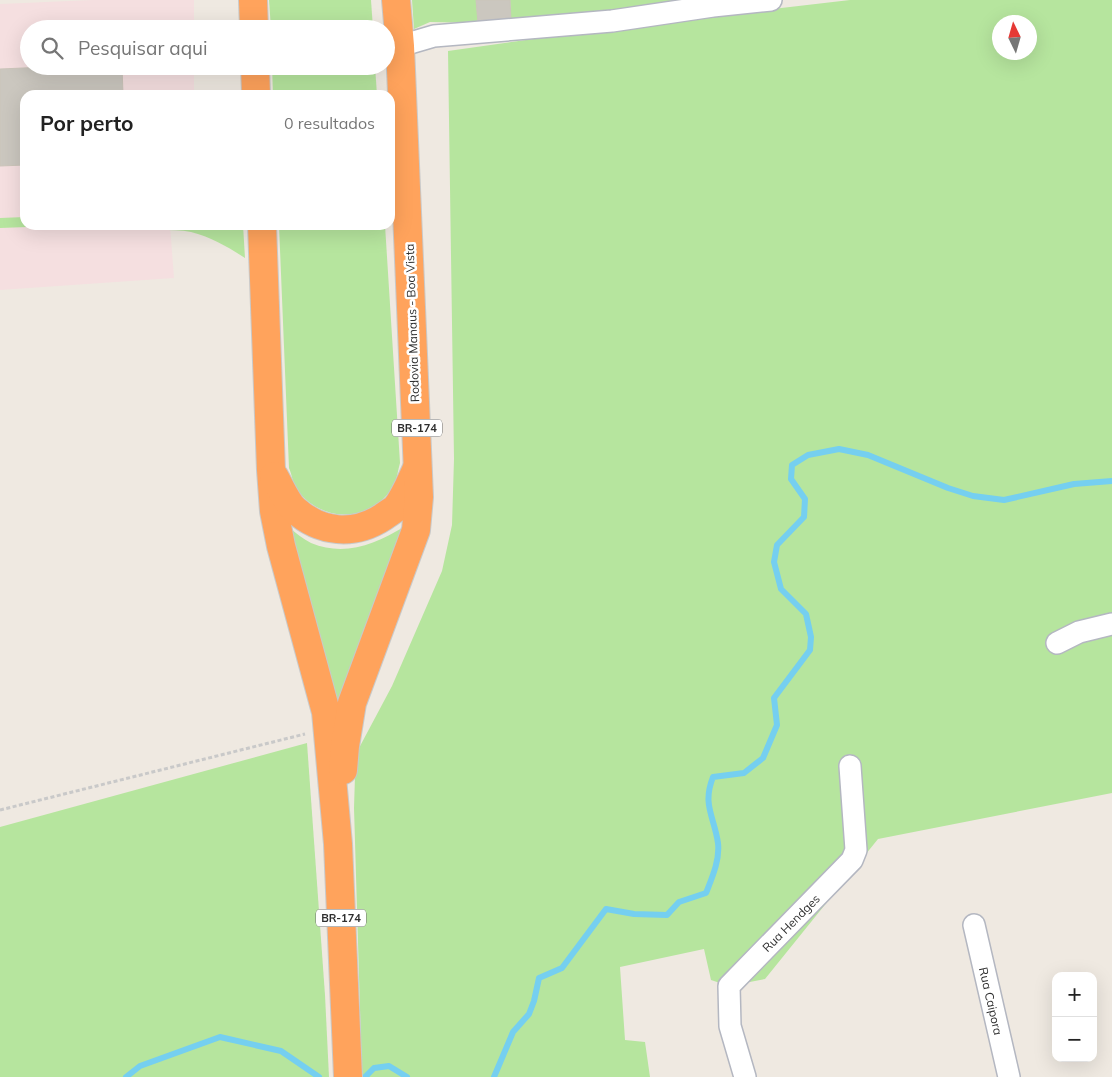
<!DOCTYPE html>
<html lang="pt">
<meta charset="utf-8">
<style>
:root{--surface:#fff;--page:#f2f2f2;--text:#222;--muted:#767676;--line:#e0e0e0}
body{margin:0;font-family:Mulish,sans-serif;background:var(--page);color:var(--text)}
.controls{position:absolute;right:15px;bottom:15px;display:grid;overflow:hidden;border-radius:10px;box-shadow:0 5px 20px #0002}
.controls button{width:45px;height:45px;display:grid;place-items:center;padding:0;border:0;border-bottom:1px solid var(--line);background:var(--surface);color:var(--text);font:25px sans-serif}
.compass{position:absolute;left:992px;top:15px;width:45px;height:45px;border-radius:50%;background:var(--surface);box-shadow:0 5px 20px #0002;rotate:355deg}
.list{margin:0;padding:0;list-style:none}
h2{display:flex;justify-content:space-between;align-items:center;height:65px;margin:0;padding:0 20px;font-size:21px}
h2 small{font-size:16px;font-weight:400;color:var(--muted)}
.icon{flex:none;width:28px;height:28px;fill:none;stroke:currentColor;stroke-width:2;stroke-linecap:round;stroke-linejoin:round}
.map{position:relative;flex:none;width:1112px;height:1077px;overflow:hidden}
.search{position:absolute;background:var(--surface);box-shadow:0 5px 20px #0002;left:20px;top:20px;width:375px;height:55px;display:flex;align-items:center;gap:12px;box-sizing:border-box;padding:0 18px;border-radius:28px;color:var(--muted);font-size:19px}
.panel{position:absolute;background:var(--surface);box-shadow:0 5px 20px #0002;left:20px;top:90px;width:375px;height:140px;border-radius:15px}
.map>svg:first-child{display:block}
</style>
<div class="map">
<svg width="1112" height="1077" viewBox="0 0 1112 1077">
<rect width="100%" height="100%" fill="#efe9e1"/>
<!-- medical -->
<path fill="#f5dfe0" d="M93 0H194V29H29V66H194V95H25V225H170L174 278 0 290V4Z"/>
<!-- green -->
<g fill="#b6e59e" fill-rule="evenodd">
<path d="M269 0H371L373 29H271Z"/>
<path d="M412 0H476L478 23 430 22 414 29Z"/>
<path d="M510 0H678L617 12 511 20Z"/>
<path d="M850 0H1112V793L878 839 765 979 729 986 711 980 704 949 620 967 625 1040 645 1042 650 1077H362L354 808 355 776 359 748 392 686 442 571 452 525 454 459 448 51 617 27ZM1000 22H1030V52H1000Z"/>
<path d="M272 66H375L377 95H273Z"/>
<path d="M25 217V225H83L0 228V218Z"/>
<path d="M159 225H243L245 258C228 247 211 237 191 232 181 230 170 230 160 230Z"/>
<path d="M279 225H385L400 463C398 470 397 479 394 485 372 523 323 524 297 490 293 484 292 475 289 468Z"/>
<path d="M288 527C295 532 303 539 311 543 345 557 375 544 404 527L338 714Z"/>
<path d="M307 743 325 995 329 1077H0V827Z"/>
</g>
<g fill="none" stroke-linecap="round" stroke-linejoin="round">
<!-- stream -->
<g stroke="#75cff0" stroke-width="6">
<path d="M126 1077 140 1066 220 1037 281 1051 319 1077"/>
<path d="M365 1077 374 1068 389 1066 407 1077"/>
<path d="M494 1077 513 1032 529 1014 534 1001 539 978 562 968 606 909 634 914 667 915 679 902 706 893C712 878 720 860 718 843 714 816 702 805 713 777L744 773 763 758 777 725 774 698 810 650 811 637 806 614 781 589 774 562 777 545 804 517 805 499 791 479 792 465 808 455 839 449 868 455 948 488 973 496 1004 500 1074 484 1112 481"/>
</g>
</g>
<!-- building -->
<g fill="#cbc7bf" stroke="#cbc5ba">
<path d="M476 0H510L511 20 478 23Z"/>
<path d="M70 66H122L123 95H25V165L0 166V69Z"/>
</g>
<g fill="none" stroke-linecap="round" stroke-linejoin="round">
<defs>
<g id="street">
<path d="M400 46 434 36 612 21 713 6 771 0"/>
<path d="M1057 643 1079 632 1112 624"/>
<path d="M974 925 1009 1077"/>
<path d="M745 1077 730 1026 729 986 852 860 856 850 850 766"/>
</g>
<g id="highway">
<path d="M253 0 254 29"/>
<path d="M255 66 256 95"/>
<path d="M262 225 271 470 274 511 281 546 326 712 338 844 348 1077"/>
<path d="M274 476C280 486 286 501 294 509 320 533 354 536 383 517 387 514 392 511 396 508 405 496 410 483 416 470"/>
<path d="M343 770 345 746 352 703 416 530 419 497 400 46 396 0"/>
</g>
</defs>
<!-- street casing -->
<use href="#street" stroke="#b4b7c1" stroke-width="24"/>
<!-- highway casing -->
<use href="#highway" stroke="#c9c9c9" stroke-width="30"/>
<!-- path -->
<path stroke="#c9c9c9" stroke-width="3" stroke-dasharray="4 2.5" stroke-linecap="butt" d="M0 810 305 734"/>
<!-- street -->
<use href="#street" stroke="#fff" stroke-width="21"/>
<!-- highway -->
<use href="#highway" stroke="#ffa35c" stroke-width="28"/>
</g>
<g text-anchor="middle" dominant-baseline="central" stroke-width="5" stroke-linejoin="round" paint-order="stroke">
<!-- shield labels -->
<g fill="#fff" stroke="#6d6d6d" stroke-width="1">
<rect x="392" y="419.5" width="50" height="17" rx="4"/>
<rect x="316" y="909.5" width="50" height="17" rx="4"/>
</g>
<g font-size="11" font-weight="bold" fill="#2e2e2e">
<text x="417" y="428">BR-174</text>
<text x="341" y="918">BR-174</text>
</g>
<!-- street labels -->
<g font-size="12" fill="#2e2e2e" stroke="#fff">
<text transform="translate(412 323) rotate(-92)">Rodovia Manaus - Boa Vista</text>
<text transform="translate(791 923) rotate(-45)">Rua Hendges</text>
<text transform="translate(991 1001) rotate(77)">Rua Caipora</text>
</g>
</g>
</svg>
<div class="controls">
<button>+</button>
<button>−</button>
</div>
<svg class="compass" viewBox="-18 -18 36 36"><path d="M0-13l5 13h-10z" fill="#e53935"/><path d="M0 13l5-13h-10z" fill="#767676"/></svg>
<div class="search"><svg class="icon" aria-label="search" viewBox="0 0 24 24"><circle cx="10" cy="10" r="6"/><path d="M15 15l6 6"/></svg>Pesquisar aqui</div>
<section class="panel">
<h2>Por perto<small>0 resultados</small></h2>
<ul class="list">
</ul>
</section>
</div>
